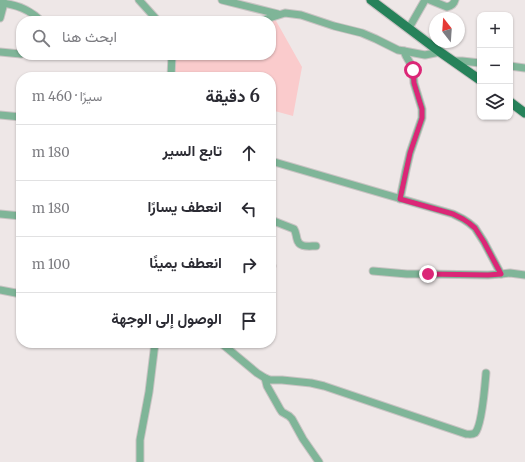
<!DOCTYPE html>
<html lang="ar">
<meta charset="utf-8">
<style>
:root{--surface:#fff;--page:#f7f7f7;--text:#2b2b33;--muted:#7c7c81;--line:#e1e1e2}
body{margin:0;font-family:Merriweather,Vazirmatn,serif;background:var(--page);color:var(--text);direction:rtl}
.controls{position:absolute;right:12px;top:12px;display:grid;overflow:hidden;border-radius:8px;box-shadow:0 1px 3px #0004}
.controls button{width:36px;height:36px;display:grid;place-items:center;padding:0;border:0;border-bottom:1px solid var(--line);background:var(--surface);color:var(--text);font:20px sans-serif}
.compass{position:absolute;left:429px;top:12px;width:36px;height:36px;border-radius:50%;background:var(--surface);box-shadow:0 1px 3px #0004;rotate:343deg}
.stop{position:absolute;width:12px;height:12px;margin:-9px;border:3px solid #db2777;border-radius:50%;background:#fff}
.stop.end{background:#db2777;border-color:#fff;box-shadow:0 1px 4px #0008}
.list{margin:0;padding:0;list-style:none}
h2{display:flex;justify-content:space-between;align-items:center;height:52px;margin:0;padding:0 16px;font-size:17px}
h2 small{font-size:13px;font-weight:400;color:var(--muted)}
.list li{display:grid;grid-template-columns:26px 1fr auto;gap:12px;align-items:center;box-sizing:border-box;height:56px;padding:0 16px;border-top:1px solid var(--line)}
.list b{display:block;font-size:15px;white-space:nowrap}
.list em{font-size:13px;font-style:normal;color:var(--muted)}
.icon{flex:none;width:22px;height:22px;fill:none;stroke:currentColor;stroke-width:2;stroke-linecap:round;stroke-linejoin:round}
.map{position:relative;flex:none;width:525px;height:462px;overflow:hidden;direction:ltr}
.search{position:absolute;background:var(--surface);box-shadow:0 1px 3px #0004;left:16px;top:16px;width:260px;height:44px;display:flex;align-items:center;gap:10px;box-sizing:border-box;padding:0 14px;border-radius:16px;color:var(--muted);font-size:15px}
.panel{position:absolute;background:var(--surface);box-shadow:0 1px 3px #0004;left:16px;top:72px;width:260px;height:276px;border-radius:16px;direction:rtl}
.map>svg:first-child{display:block}
</style>
<div class="map">
<svg width="525" height="462" viewBox="0 0 525 462">
<rect width="100%" height="100%" fill="#eee7e7"/>
<!-- green -->
<path fill="#facbcc" d="M275 19 302 67 293 116 271 110V77H172L174 55H271V21Z"/>
<g fill="none" stroke-linecap="round" stroke-linejoin="round">
<defs>
<g id="minor">
<path d="M139 0 158 21"/>
<path d="M222 0 278 14"/>
<path d="M430 0 447 7C452 6 454 4 455 0"/>
<path d="M0 3C15 4 30 10 41 21"/>
<path d="M0 18 4 3"/>
<path d="M260 21 285 13 301 15 334 26 362 33 376 39 398 50 404 51 425 55 440 52"/>
<path d="M409 28 425 0"/>
<path d="M0 52 21 54"/>
<path d="M454 61H462L480 63"/>
<path d="M510 66 525 68"/>
<path d="M171 77 172 55"/>
<path d="M0 115 21 117"/>
<path d="M271 161 453 214 463 219 469 223 475 228 484 242 501 274 510 273 525 275"/>
<path d="M400 199 406 170 410 153 422 118V109L414 83 413 68 406 56 404 51"/>
<path d="M0 214 21 216"/>
<path d="M271 220 294 229C296 232 296 235 297 239 299 248 308 246 316 246"/>
<path d="M271 266H272"/>
<path d="M373 271 407 274H428L488 275 501 274"/>
<path d="M0 290 21 294"/>
<path d="M221 343 257 373 265 378 270 380H282L311 383 324 386 466 434C469 434 472 435 475 433 482 426 485 385 486 373"/>
<path d="M265 378 267 386 280 409 282 412 289 416 292 419 303 439 319 462"/>
<path d="M140 462V440L149 392 155 343"/>
</g>
<g id="major">
<path d="M371 0 440 52 480 80"/>
<path d="M510 102 525 113"/>
</g>
</defs>
<!-- minor casing -->
<use href="#minor" stroke="#c9c3c3" stroke-width="9"/>
<!-- major casing -->
<use href="#major" stroke="#c9c3c3" stroke-width="11"/>
<!-- minor -->
<use href="#minor" stroke="#7fb598" stroke-width="7"/>
<!-- major -->
<use href="#major" stroke="#26825a" stroke-width="9"/>
</g>
<g fill="none" stroke-linecap="round" stroke-linejoin="round">
<!-- route -->
<path stroke="#db2777" stroke-width="5" d="M413 70 414 83 422 109V118L410 153 400 199 453 214 463 219 469 223 475 228 484 242 501 274 488 275 428 274"/>
</g>
</svg>
<div class="controls">
<button>+</button>
<button>−</button>
<button><svg class="icon" aria-label="layers" viewBox="0 0 24 24"><path d="M12 4l9 5-9 5-9-5zM3 14l9 5 9-5"/></svg></button>
</div>
<svg class="compass" viewBox="-18 -18 36 36"><path d="M0-13l5 13h-10z" fill="#e53935"/><path d="M0 13l5-13h-10z" fill="#7c7c81"/></svg>
<div class="stop" style="left:413px;top:70px"></div>
<div class="stop end" style="left:428px;top:274px"></div>
<div class="search"><svg class="icon" aria-label="search" viewBox="0 0 24 24"><circle cx="10" cy="10" r="6"/><path d="M15 15l6 6"/></svg>ابحث هنا</div>
<section class="panel">
<h2>6 دقيقة<small>سيرًا · 460 m</small></h2>
<ul class="list">
<li><svg class="icon" aria-label="ahead" viewBox="0 0 24 24"><path d="M12 20V5M6 11l6-6 6 6"/></svg><div><b>تابع السير</b></div><em>180 m</em></li>
<li><svg class="icon" aria-label="left" viewBox="0 0 24 24"><path d="M17 20v-9H6M10 6l-5 5 5 5"/></svg><div><b>انعطف يسارًا</b></div><em>180 m</em></li>
<li><svg class="icon" aria-label="right" viewBox="0 0 24 24"><path d="M7 20v-9h11M14 6l5 5-5 5"/></svg><div><b>انعطف يمينًا</b></div><em>100 m</em></li>
<li><svg class="icon" aria-label="arrive" viewBox="0 0 24 24"><path d="M6 21V4h12l-3 4 3 4H6"/></svg><div><b>الوصول إلى الوجهة</b></div></li>
</ul>
</section>
</div>
